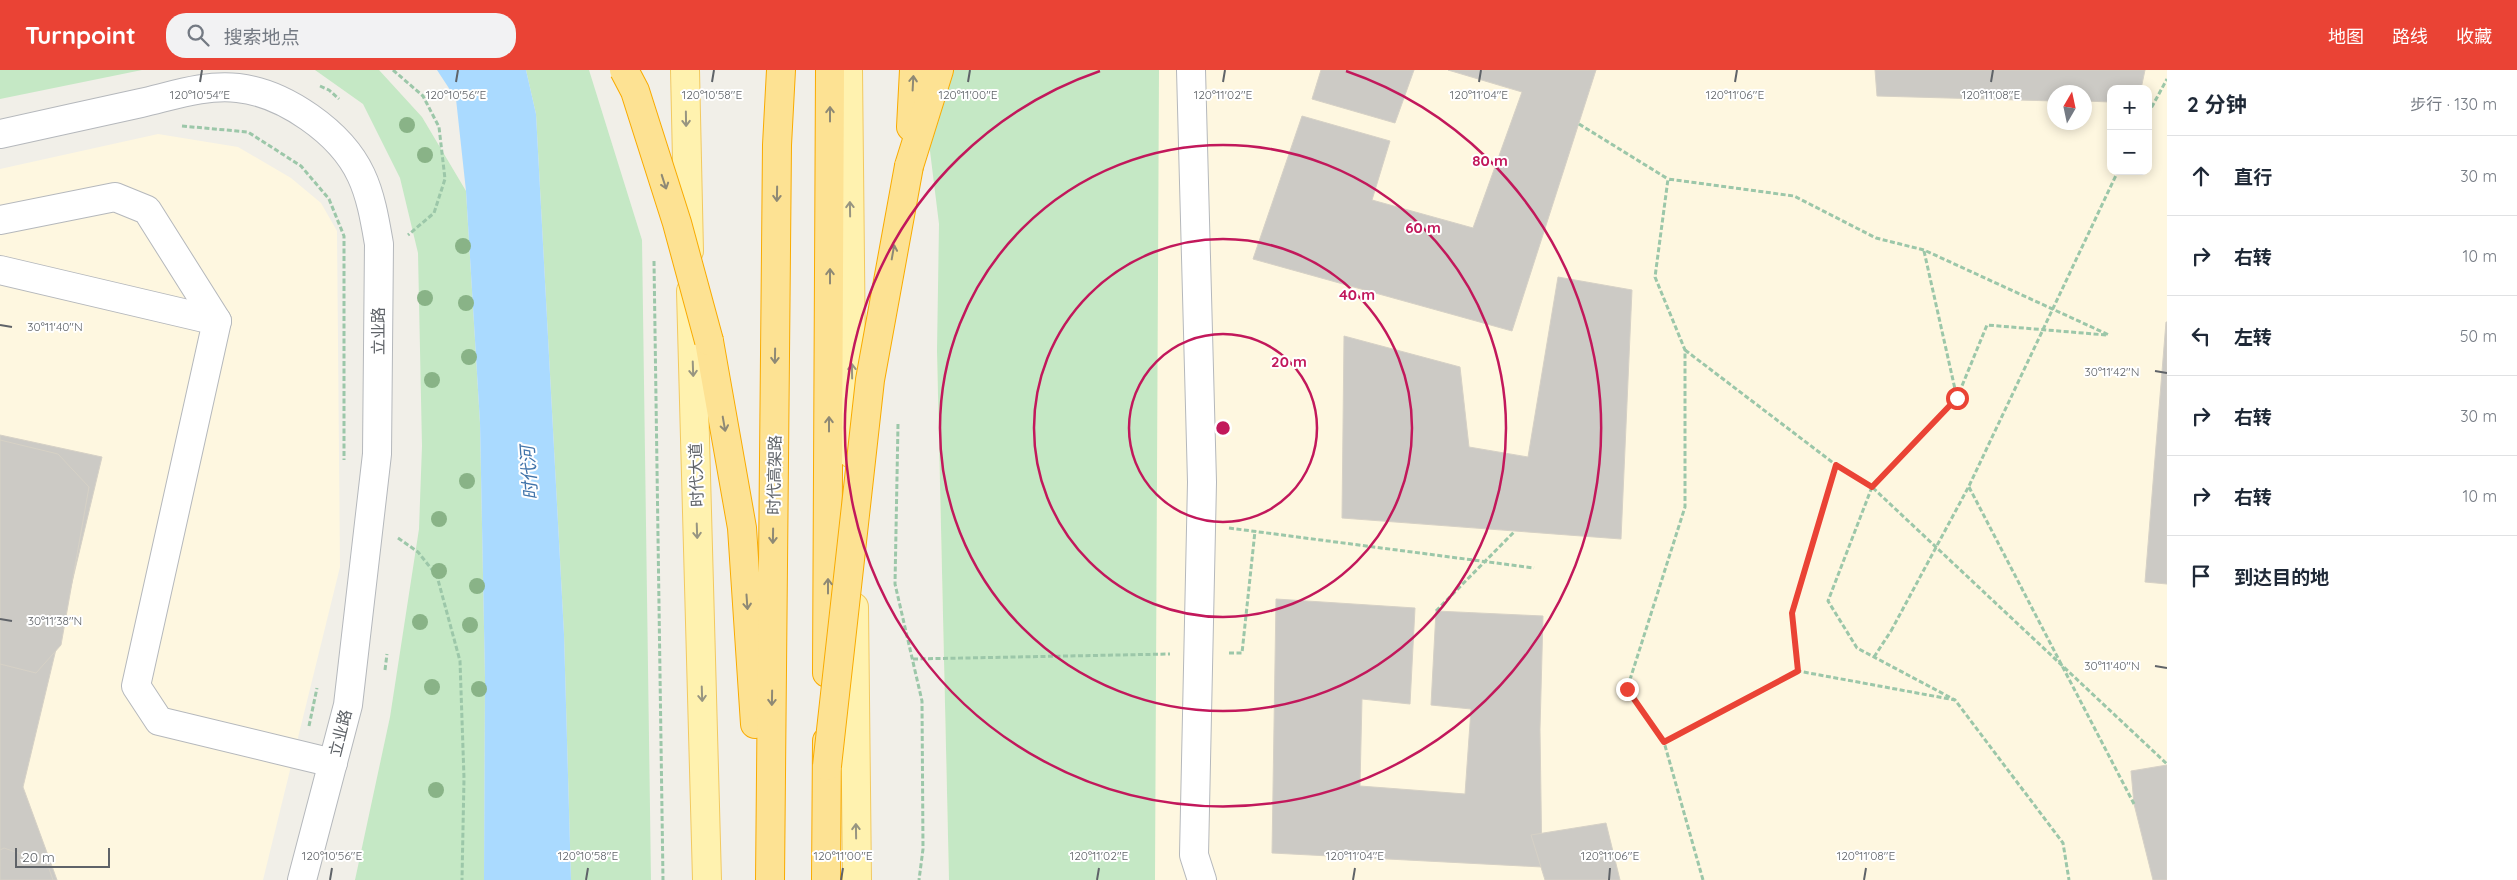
<!DOCTYPE html>
<html lang="zh">
<meta charset="utf-8">
<style>
:root{--surface:#fff;--page:#f2f2f3;--text:#1f2937;--muted:#747a83;--line:#e0e1e3;--accent:#ea4335}
body{margin:0;font-family:Quicksand,"Noto Sans SC",sans-serif;background:var(--page);color:var(--text)}
.controls{position:absolute;right:15px;top:15px;display:grid;overflow:hidden;border-radius:10px;box-shadow:0 2px 12px #0003}
.controls button{width:45px;height:45px;display:grid;place-items:center;padding:0;border:0;border-bottom:1px solid var(--line);background:var(--surface);color:var(--text);font:25px sans-serif}
.compass{position:absolute;left:2047px;top:15px;width:45px;height:45px;border-radius:50%;background:var(--surface);box-shadow:0 2px 12px #0003;rotate:9deg}
.scale{position:absolute;left:15px;bottom:12px;width:95px;box-sizing:border-box;padding-left:5px;border:2px solid #5f6368;border-top:0;font-size:14px;line-height:18px;white-space:nowrap;color:#5f6368;-webkit-text-stroke:4px #fff;paint-order:stroke}
.stop{position:absolute;width:15px;height:15px;margin:-11px;border:4px solid #ea4335;border-radius:50%;background:#fff}
.stop.end{background:#ea4335;border-color:#fff;box-shadow:0 1px 5px #0008}
.list{margin:0;padding:0;list-style:none}
h2{display:flex;justify-content:space-between;align-items:center;height:65px;margin:0;padding:0 20px;font-size:21px}
h2 small{font-size:16px;font-weight:400;color:var(--muted)}
.list li{display:grid;grid-template-columns:32px 1fr auto;gap:15px;align-items:center;box-sizing:border-box;height:80px;padding:0 20px;border-top:1px solid var(--line)}
.list b{display:block;font-size:19px;white-space:nowrap}
.list em{font-size:16px;font-style:normal;color:var(--muted)}
.icon{flex:none;width:28px;height:28px;fill:none;stroke:currentColor;stroke-width:2;stroke-linecap:round;stroke-linejoin:round}
.map{position:relative;flex:none;width:2167px;height:810px;overflow:hidden}
header{display:flex;align-items:center;gap:30px;box-sizing:border-box;height:70px;padding:0 25px;background:var(--accent);color:#fff}
header strong{font-size:24px}
nav{display:flex;gap:28px;margin-inline-start:auto;font-size:18px}
.search{width:350px;height:45px;background:var(--page);display:flex;align-items:center;gap:12px;box-sizing:border-box;padding:0 18px;border-radius:20px;color:var(--muted);font-size:19px}
main{display:flex}
aside{flex:1;background:var(--surface)}
.map>svg:first-child{display:block}
</style>
<header>
<strong>Turnpoint</strong>
<div class="search"><svg class="icon" aria-label="search" viewBox="0 0 24 24"><circle cx="10" cy="10" r="6"/><path d="M15 15l6 6"/></svg>搜索地点</div>
<nav><a>地图</a><a>路线</a><a>收藏</a></nav>
</header>
<main>
<div class="map">
<svg width="2167" height="810" viewBox="0 0 2167 810">
<rect width="100%" height="100%" fill="#f1efe8"/>
<!-- commercial -->
<g fill="#fef7e0" fill-rule="evenodd">
<path d="M990 0H2167V810H949L937 281ZM2111 19H2148V101H2111ZM2054 22H2084V52H2054Z"/>
<path d="M158 64 238 77 291 108 321 133 337 161 340 497 263 810H0V99Z"/>
</g>
<!-- green -->
<g fill="#c5e8c5">
<path d="M0 0H142L0 29Z"/>
<path d="M315 0H379L422 47 466 121 480 353 485 608 484 810H355L390 647 419 459 422 376 418 183 400 108 363 34Z"/>
<path d="M526 0H589L642 170 651 810H571L564 564 536 44Z"/>
<path d="M920 0H1159L1155 810H949L937 281 939 154Z"/>
</g>
<!-- water -->
<path fill="#aadaff" d="M437 0H526L536 44 564 564 571 810H484L485 608 480 353 466 121 456 29Z"/>
<!-- building -->
<g fill="#cccac5" stroke="#d6d1c6">
<path d="M1321 0H1414L1395 53 1312 29Z"/>
<path d="M1448 0H1596L1512 261 1253 189 1302 46 1390 71 1372 130 1473 158 1522 22Z"/>
<path d="M1875 0H2145L2141 19H2111V32L2084 31V22H2054V31L1877 26Z"/>
<path d="M1558 207 1632 220 1621 469 1342 448 1344 266 1460 297 1469 377 1528 387Z"/>
<path d="M2166 252H2167V514L2145 512Z"/>
<path d="M0 365 102 387 23 717 57 810H0Z"/>
<path d="M0 370 58 384 89 417 61 575 36 603 0 594Z"/>
<path d="M1276 529 1415 538 1410 634 1362 629 1360 716 1465 724 1471 639 1431 635 1436 541 1543 546 1540 659 1542 797 1272 783Z"/>
<path d="M2167 695V810H2153L2134 734 2131 701Z"/>
<path d="M1606 753 1620 810H1545L1531 765Z"/>
<path d="M4 778 47 793 53 810H0V780Z"/>
</g>
<g fill="none" stroke-linecap="round" stroke-linejoin="round">
<defs>
<g id="minor">
<path d="M1191 0 1202 412 1194 785 1202 810"/>
<path d="M0 64C47 54 94 43 141 33 172 26 206 14 238 18 284 23 341 62 361 105 371 126 375 151 379 174L377 384 348 635 302 810"/>
<path d="M0 150 115 127 147 140 217 251 136 616 159 651 333 693"/>
<path d="M0 200 217 251"/>
</g>
<g id="major">
<path d="M685 0 689 181"/>
<path d="M848 0 852 384"/>
<path d="M691 221 707 810"/>
<path d="M854 537 857 810"/>
</g>
<g id="highway">
<path d="M911 57 914 0"/>
<path d="M909 96 939 0"/>
<path d="M709 271 742 458 755 654"/>
<path d="M827 603 830 0"/>
<path d="M770 810 777 75 781 0"/>
<path d="M826 810 827 671"/>
</g>
</defs>
<!-- minor casing -->
<use href="#minor" stroke="#b5b8bc" stroke-width="30"/>
<!-- major casing -->
<use href="#major" stroke="#f2c960" stroke-width="30"/>
<!-- highway casing -->
<use href="#highway" stroke="#f9ab00" stroke-width="30"/>
<!-- path -->
<g stroke="#9cc7a9" stroke-width="3" stroke-dasharray="5 2.5" stroke-linecap="butt">
<path d="M393 0 423 26 439 57 445 109 434 143 408 165"/>
<path d="M320 16 329 20 339 29"/>
<path d="M2148 44 2167 9"/>
<path d="M1579 54 1668 109"/>
<path d="M182 56 248 62 301 96 329 129 344 166V390"/>
<path d="M1924 181 1957 328"/>
<path d="M654 191 663 810"/>
<path d="M2106 265 1987 255 1957 328 1872 417 2167 694"/>
<path d="M1685 280 1836 395"/>
<path d="M898 354 895 514 922 631 923 779 919 810"/>
<path d="M1229 458 1534 498"/>
<path d="M398 468 418 482 437 506 460 591 464 708 462 810"/>
<path d="M1229 583H1242L1255 461"/>
<path d="M1874 587 1891 561"/>
<path d="M913 589 1170 584"/>
<path d="M385 600 387 584"/>
<path d="M1798 601 1792 543 1836 395 1872 417 1828 531 1857 578 1955 630"/>
<path d="M309 656 317 618"/>
<path d="M1664 672 1798 601 1955 630 2063 773 2069 810"/>
<path d="M1703 810 1664 672 1627 619 1685 437V280L1655 207 1668 109 1794 126 1876 168 1924 180 2109 265"/>
</g>
<!-- minor -->
<use href="#minor" stroke="#fff" stroke-width="28"/>
<!-- major -->
<use href="#major" stroke="#fff2af" stroke-width="28"/>
<!-- highway -->
<use href="#highway" stroke="#fde293" stroke-width="28"/>
<defs>
<g id="highway-bridge">
<path d="M624 0 635 21 677 153 709 271"/>
<path d="M827 696 870 310 909 96"/>
</g>
</defs>
<!-- highway-bridge casing -->
<use href="#highway-bridge" stroke="#f9ab00" stroke-width="30" stroke-linecap="butt"/>
<!-- path-bridge -->
<g stroke="#9cc7a9" stroke-width="3" stroke-dasharray="5 2.5" stroke-linecap="butt">
<path d="M1969 417 2134 734"/>
<path d="M1436 541 1515 461"/>
<path d="M1891 561 1969 416 2118 101"/>
</g>
<!-- highway-bridge -->
<use href="#highway-bridge" stroke="#fde293" stroke-width="28"/>
</g>
<!-- trees -->
<g fill="#89b387">
<circle cx="407" cy="55" r="8"/>
<circle cx="425" cy="85" r="8"/>
<circle cx="463" cy="176" r="8"/>
<circle cx="425" cy="228" r="8"/>
<circle cx="466" cy="233" r="8"/>
<circle cx="469" cy="287" r="8"/>
<circle cx="432" cy="310" r="8"/>
<circle cx="467" cy="411" r="8"/>
<circle cx="439" cy="449" r="8"/>
<circle cx="439" cy="501" r="8"/>
<circle cx="477" cy="516" r="8"/>
<circle cx="420" cy="552" r="8"/>
<circle cx="470" cy="555" r="8"/>
<circle cx="432" cy="617" r="8"/>
<circle cx="479" cy="619" r="8"/>
<circle cx="436" cy="720" r="8"/>
</g>
<!-- one-way arrows -->
<defs><path id="oneway-shaft" d="M-6 0H5M1.5-3L5.5 0L1.5 3" fill="none" stroke-width="1.6" stroke-linecap="round" stroke-linejoin="round" transform="scale(1.25)"/></defs>
<g stroke="#8e8975">
<use href="#oneway-shaft" transform="translate(913 13) rotate(-87)"/>
<use href="#oneway-shaft" transform="translate(830 44) rotate(-90)"/>
<use href="#oneway-shaft" transform="translate(664 112) rotate(72)"/>
<use href="#oneway-shaft" transform="translate(777 124) rotate(91)"/>
<use href="#oneway-shaft" transform="translate(893 182) rotate(-80)"/>
<use href="#oneway-shaft" transform="translate(830 206) rotate(-90)"/>
<use href="#oneway-shaft" transform="translate(775 286) rotate(91)"/>
<use href="#oneway-shaft" transform="translate(724 354) rotate(80)"/>
<use href="#oneway-shaft" transform="translate(829 354) rotate(-90)"/>
<use href="#oneway-shaft" transform="translate(773 466) rotate(91)"/>
<use href="#oneway-shaft" transform="translate(828 516) rotate(-90)"/>
<use href="#oneway-shaft" transform="translate(747 532) rotate(86)"/>
<use href="#oneway-shaft" transform="translate(772 628) rotate(91)"/>
</g>
<g stroke="#979581">
<use href="#oneway-shaft" transform="translate(686 49) rotate(89)"/>
<use href="#oneway-shaft" transform="translate(850 139) rotate(-91)"/>
<use href="#oneway-shaft" transform="translate(693 299) rotate(88)"/>
<use href="#oneway-shaft" transform="translate(852 301) rotate(-91)"/>
<use href="#oneway-shaft" transform="translate(697 461) rotate(88)"/>
<use href="#oneway-shaft" transform="translate(702 624) rotate(88)"/>
<use href="#oneway-shaft" transform="translate(856 761) rotate(-91)"/>
</g>
<g fill="none" stroke-linecap="round" stroke-linejoin="round">
<!-- route -->
<path stroke="#ea4335" stroke-width="6" d="M1627 619 1664 672 1798 601 1792 543 1836 395 1872 417 1957 328"/>
</g>
<!-- ticks -->
<path fill="none" stroke="#5f6368" stroke-width="2" d="M200 12 202 0M456 12 458 0M712 12 714 0M968 12 970 0M1223 12 1225 0M1479 12 1481 0M1735 12 1737 0M1991 12 1993 0M0 255 12 257M2155 301 2167 303M0 549 12 551M2155 596 2167 598M330 810 332 798M586 810 588 798M841 810 843 798M1097 810 1099 798M1353 810 1355 798M1609 810 1610 798M1864 810 1866 798"/>
<!-- distance rings -->
<g fill="none" stroke="#c2185b" stroke-width="2.5">
<circle cx="1223" cy="358" r="94"/>
<circle cx="1223" cy="358" r="189"/>
<circle cx="1223" cy="358" r="283"/>
<path d="M1346 1A378 378 0 1 1 1100 1"/>
</g>
<g text-anchor="middle" dominant-baseline="central" stroke-width="4" stroke-linejoin="round" paint-order="stroke">
<!-- street labels -->
<g font-size="16" fill="#5f6368" stroke="#fff">
<text transform="translate(378 261) rotate(-90)">立业路</text>
<text transform="translate(696 405) rotate(-92)">时代大道</text>
<text transform="translate(774 405) rotate(-89)">时代高架路</text>
<text transform="translate(340 663) rotate(-76)">立业路</text>
</g>
<!-- water labels -->
<g font-size="18" font-style="italic" fill="#4174aa" stroke="#fff">
<text transform="translate(529 403) rotate(-94)">时代河</text>
</g>
</g>
<g font-size="12" text-anchor="middle" fill="#5f6368" stroke="#fff" stroke-width="4" stroke-linejoin="round" paint-order="stroke">
<text x="200" y="29">120°10'54"E</text>
<text x="456" y="29">120°10'56"E</text>
<text x="712" y="29">120°10'58"E</text>
<text x="968" y="29">120°11'00"E</text>
<text x="1223" y="29">120°11'02"E</text>
<text x="1479" y="29">120°11'04"E</text>
<text x="1735" y="29">120°11'06"E</text>
<text x="1991" y="29">120°11'08"E</text>
<text x="55" y="261">30°11'40"N</text>
<text x="2112" y="306">30°11'42"N</text>
<text x="55" y="555">30°11'38"N</text>
<text x="2112" y="600">30°11'40"N</text>
<text x="332" y="790">120°10'56"E</text>
<text x="588" y="790">120°10'58"E</text>
<text x="843" y="790">120°11'00"E</text>
<text x="1099" y="790">120°11'02"E</text>
<text x="1355" y="790">120°11'04"E</text>
<text x="1610" y="790">120°11'06"E</text>
<text x="1866" y="790">120°11'08"E</text>
</g>
<circle cx="1223" cy="358" r="8" fill="#c2185b" stroke="#fff" stroke-width="2.5"/>
<g font-size="15" text-anchor="middle" font-weight="bold" fill="#c2185b" stroke="#fff" stroke-width="4" stroke-linejoin="round" paint-order="stroke">
<text x="1490" y="96">80 m</text>
<text x="1423" y="163">60 m</text>
<text x="1357" y="230">40 m</text>
<text x="1289" y="297">20 m</text>
</g>
</svg>
<div class="controls">
<button>+</button>
<button>−</button>
</div>
<svg class="compass" viewBox="-18 -18 36 36"><path d="M0-13l5 13h-10z" fill="#e53935"/><path d="M0 13l5-13h-10z" fill="#747a83"/></svg>
<div class="scale">20 m</div>
<div class="stop" style="left:1957px;top:328px"></div>
<div class="stop end" style="left:1627px;top:619px"></div>
</div>
<aside>
<h2>2 分钟<small>步行 · 130 m</small></h2>
<ul class="list">
<li><svg class="icon" aria-label="ahead" viewBox="0 0 24 24"><path d="M12 20V5M6 11l6-6 6 6"/></svg><div><b>直行</b></div><em>30 m</em></li>
<li><svg class="icon" aria-label="right" viewBox="0 0 24 24"><path d="M7 20v-9h11M14 6l5 5-5 5"/></svg><div><b>右转</b></div><em>10 m</em></li>
<li><svg class="icon" aria-label="left" viewBox="0 0 24 24"><path d="M17 20v-9H6M10 6l-5 5 5 5"/></svg><div><b>左转</b></div><em>50 m</em></li>
<li><svg class="icon" aria-label="right" viewBox="0 0 24 24"><path d="M7 20v-9h11M14 6l5 5-5 5"/></svg><div><b>右转</b></div><em>30 m</em></li>
<li><svg class="icon" aria-label="right" viewBox="0 0 24 24"><path d="M7 20v-9h11M14 6l5 5-5 5"/></svg><div><b>右转</b></div><em>10 m</em></li>
<li><svg class="icon" aria-label="arrive" viewBox="0 0 24 24"><path d="M6 21V4h12l-3 4 3 4H6"/></svg><div><b>到达目的地</b></div></li>
</ul>
</aside>
</main>
